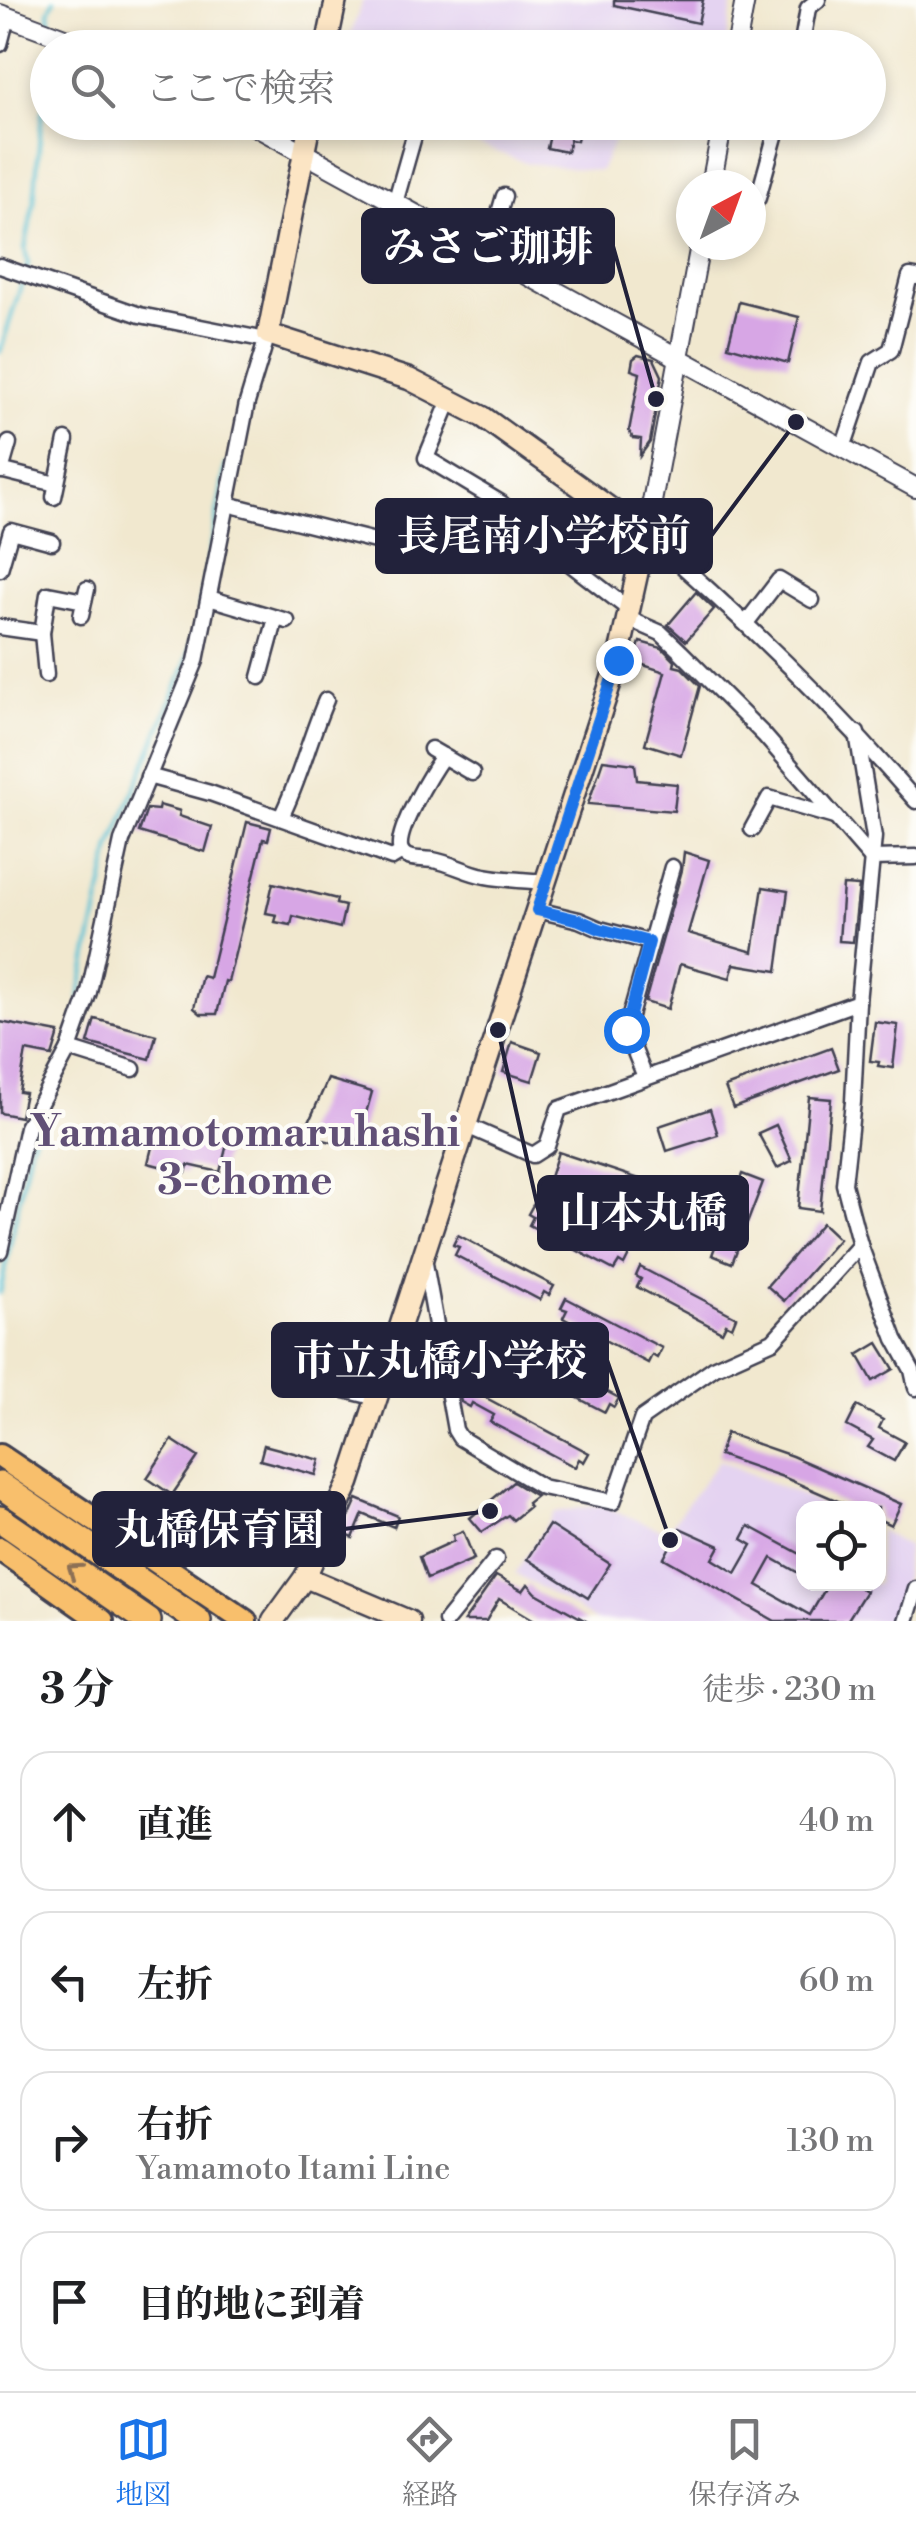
<!DOCTYPE html>
<html lang="ja">
<meta charset="utf-8">
<style>
:root{--surface:#fff;--page:#f6f6f6;--text:#202124;--muted:#757577;--line:#e0e0e0;--accent:#1a73e8}
body{margin:0;font-family:"Libre Bodoni","Noto Serif JP",serif;background:var(--page);color:var(--text)}
.controls{position:absolute;right:30px;bottom:30px;display:grid;overflow:hidden;border-radius:20px;box-shadow:0 5px 15px #0003}
.controls button{width:90px;height:90px;display:grid;place-items:center;padding:0;border:0;border-bottom:2px solid var(--line);background:var(--surface);color:var(--text);font:50px sans-serif}
.compass{position:absolute;left:676px;top:170px;width:90px;height:90px;border-radius:50%;background:var(--surface);box-shadow:0 5px 15px #0003;rotate:41deg}
.stop{position:absolute;width:30px;height:30px;margin:-22px;border:8px solid #1a73e8;border-radius:50%;background:#fff}
.stop.end{background:#1a73e8;border-color:#fff;box-shadow:0 2px 10px #0008}
.list{margin:0;padding:0;list-style:none}
h2{display:flex;justify-content:space-between;align-items:center;height:130px;margin:0;padding:0 40px;font-size:42px}
h2 small{font-size:32px;font-weight:400;color:var(--muted)}
.list li{display:grid;grid-template-columns:65px 1fr auto;gap:30px;align-items:center;box-sizing:border-box;height:140px;margin:0 20px 20px;padding:0 20px;border:2px solid var(--line);border-radius:30px}
.list b{display:block;font-size:38px;white-space:nowrap}
.list p{margin:0;font-size:32px;white-space:nowrap;color:var(--muted)}
.list em{font-size:32px;font-style:normal;color:var(--muted)}
.icon{flex:none;width:55px;height:55px;fill:none;stroke:currentColor;stroke-width:2;stroke-linecap:round;stroke-linejoin:round}
.map{position:relative;flex:none;width:916px;height:1621px;overflow:hidden}
.search{position:absolute;background:var(--surface);box-shadow:0 5px 15px #0003;left:30px;right:30px;top:30px;height:110px;display:flex;align-items:center;gap:25px;box-sizing:border-box;padding:0 35px;border-radius:55px;color:var(--muted);font-size:38px}
.sheet{height:770px;background:var(--surface)}
nav{display:flex;justify-content:space-around;align-items:center;box-sizing:border-box;height:140px;border-top:2px solid var(--line);background:var(--surface);font-size:28px;color:var(--muted)}
nav a{display:grid;justify-items:center;gap:5px}
nav .on{color:var(--accent)}
.map>svg:first-child{display:block}
</style>
<div class="map">
<svg width="916" height="1621" viewBox="0 0 916 1621">
<rect width="100%" height="100%" fill="#fdfcf7"/>
<filter id="ink" filterUnits="userSpaceOnUse"><feTurbulence type="fractalNoise" baseFrequency=".01" numOctaves="2"/><feDisplacementMap in="SourceGraphic" scale="20" xChannelSelector="R" yChannelSelector="G"/><feConvolveMatrix kernelMatrix="1 2 1 2 8 2 1 2 1" color-interpolation-filters="sRGB"/></filter>
<filter id="wash" filterUnits="userSpaceOnUse"><feTurbulence type="fractalNoise" baseFrequency=".0048" numOctaves="4" result="noise"/><feDisplacementMap in="SourceGraphic" scale="40" xChannelSelector="R" yChannelSelector="G"/><feGaussianBlur stdDeviation="2.25" result="paint"/><feColorMatrix in="noise" values="0 0 0 0 0 0 0 0 0 0 0 0 0 0 0 0 0 1.4 0 .05"/><feComposite in="paint" operator="in"/></filter>
<g filter="url(#wash)">
<rect width="100%" height="100%" fill="#f1e8cf"/>
<!-- built -->
<g fill="#e4d3f1">
<path d="M363 0H733L725 47 346 48Z"/>
<path d="M424 123H622L600 171 526 163Z"/>
<path d="M627 123 713 122V123L709 143Z"/>
<path d="M719 1460 829 1508H804V1584H878L879 1530 908 1547 902 1594 894 1621H596L515 1573 555 1512 601 1505 666 1532Z"/>
</g>
<g fill="none" stroke-linecap="round" stroke-linejoin="round">
<!-- stream -->
<g stroke="#59c2d6" stroke-width="4">
<path d="M50 24 49 11 54 0"/>
<path d="M0 352 28 264 25 249 34 202 42 112 48 100"/>
<path d="M200 608 226 465"/>
<path d="M79 998 111 847 185 667 195 632"/>
<path d="M0 1293 30 1147 43 1110"/>
</g>
</g>
<g id="blocks">
<!-- building -->
<g fill="#d7a6e5">
<path d="M614 0H703L698 23 614 5Z"/>
<path d="M553 122H574L580 126 577 141 570 140 567 152 547 148Z"/>
<path d="M739 302 799 317 788 363 728 346Z"/>
<path d="M638 355 654 359 662 376 650 442 640 456 641 439 633 438 629 431 640 373 631 370 633 359Z"/>
<path d="M696 592 714 609 686 641 668 625Z"/>
<path d="M640 642 662 648 675 661 674 666 682 668 700 686 681 755 645 744 665 672 634 662Z"/>
<path d="M603 760 635 764 637 780 677 784 674 811 588 804Z"/>
<path d="M159 805 180 811 179 816 212 827 205 852 139 832 147 809 158 810Z"/>
<path d="M247 822 271 828 268 840 263 839 228 982 225 981 217 1014H201L194 1008 202 976 209 978Z"/>
<path d="M684 852 709 860 688 933 753 952 763 887 788 891 777 971 734 964 730 978 680 964 668 1009 645 1002 682 870Z"/>
<path d="M273 883 337 899 336 904 345 906 340 928 293 916 291 925 275 922 277 915 266 913Z"/>
<path d="M843 885 859 886 853 942 839 941Z"/>
<path d="M95 1019 156 1035 150 1059 88 1043Z"/>
<path d="M0 1022 59 1033 52 1056 26 1051 19 1092 25 1093 20 1117 0 1113Z"/>
<path d="M875 1022 898 1025 893 1068 878 1066 879 1062 870 1061Z"/>
<path d="M512 1042 541 1052 532 1081 503 1072Z"/>
<path d="M831 1048 839 1069 733 1108 725 1087Z"/>
<path d="M328 1079 372 1092 356 1148 303 1135Z"/>
<path d="M809 1097 831 1099 820 1211 798 1208Z"/>
<path d="M710 1109 718 1135 667 1151 659 1126Z"/>
<path d="M776 1125 792 1161 777 1168 758 1133Z"/>
<path d="M168 1127 227 1144 220 1172 188 1165 186 1173 148 1163 155 1135 166 1138Z"/>
<path d="M558 1152 700 1199 688 1234 547 1187Z"/>
<path d="M742 1174 763 1182 732 1263 712 1255Z"/>
<path d="M533 1205 629 1255 624 1265 619 1262 614 1270 529 1225 533 1217 528 1214Z"/>
<path d="M822 1223 839 1239 784 1301 767 1286Z"/>
<path d="M458 1235 554 1286 549 1295 544 1292 540 1300 455 1255 459 1247 453 1245Z"/>
<path d="M640 1267 736 1317 732 1327 726 1324 722 1332 637 1287 641 1279 636 1276Z"/>
<path d="M566 1298 662 1348 657 1358 652 1355 648 1363 563 1318 567 1310 561 1308Z"/>
<path d="M491 1332 505 1339 477 1393 589 1453 584 1462 579 1459 575 1467 490 1422 494 1415 472 1403 470 1407 461 1402 459 1393Z"/>
<path d="M878 1343 894 1369 873 1381 858 1355Z"/>
<path d="M523 1348 619 1398 614 1407 609 1404 605 1412 520 1368 524 1360 519 1357Z"/>
<path d="M857 1406 883 1420 879 1428 905 1442 894 1461 868 1447 873 1440 847 1426Z"/>
<path d="M726 1433 792 1456 901 1504 891 1525 878 1519V1508H854L783 1477 719 1455Z"/>
<path d="M172 1440 198 1457 172 1495 147 1478Z"/>
<path d="M264 1445 320 1460 316 1475 260 1460Z"/>
<path d="M513 1482 536 1496 527 1503 529 1507 513 1520 508 1515 482 1532 470 1518Z"/>
<path d="M357 1499 398 1516 394 1527 363 1514 353 1538 342 1533Z"/>
<path d="M549 1525 610 1564 588 1598 527 1559Z"/>
<path d="M749 1526 804 1556V1576L772 1558 757 1585 810 1615 828 1584H852L866 1591 847 1621H775L664 1558 680 1528 720 1546 713 1559 736 1573 752 1545 742 1539Z"/>
<path d="M463 1531 474 1559 427 1579 419 1557 454 1541 453 1535Z"/>
<path d="M496 1576 523 1591 528 1584 536 1593 586 1621H536L499 1599 486 1621H464Z"/>
</g>
</g>
</g>
<g filter="url(#ink)">
<use href="#blocks" fill-opacity="0" stroke="#414051" stroke-width="2.5"/>
<g fill="none" stroke-linecap="round" stroke-linejoin="round">
<defs>
<g id="minor">
<path d="M0 44 7 17"/>
<path d="M801 48 808 8 818 0"/>
<path d="M395 203 416 129"/>
<path d="M751 208 758 198 779 122"/>
<path d="M487 254 504 196"/>
<path d="M0 266 140 315 266 340"/>
<path d="M450 400 426 458 501 503 551 549 631 611"/>
<path d="M843 448 872 362 891 350 910 276 916 277"/>
<path d="M0 470 56 484"/>
<path d="M1 471 9 443"/>
<path d="M54 497 66 440"/>
<path d="M227 504 431 555"/>
<path d="M646 534C742 617 833 705 916 801"/>
<path d="M0 569 11 531 52 542"/>
<path d="M209 598 287 621"/>
<path d="M81 616 87 589"/>
<path d="M629 619 661 633 681 652 764 735 871 858 916 857"/>
<path d="M746 623 779 580 812 600"/>
<path d="M0 627 42 633"/>
<path d="M46 675 42 633 48 594 84 601"/>
<path d="M260 677 276 618"/>
<path d="M431 749 472 773"/>
<path d="M443 756C431 773 398 827 400 847 402 862 423 858 433 860 451 863 467 873 485 876 505 880 526 880 547 882"/>
<path d="M148 776 210 793 392 858 402 852"/>
<path d="M281 817C300 779 309 739 326 700"/>
<path d="M752 829 769 798 834 817"/>
<path d="M537 910 579 920 600 929 649 942"/>
<path d="M858 1002 853 1102 844 1184 860 1245 895 1339 912 1370 916 1388"/>
<path d="M133 1069 69 1049 89 992 122 841 196 661 247 403 268 334"/>
<path d="M645 1077 626 1030 672 867"/>
<path d="M467 1126 533 1155 547 1146 559 1109 858 1002 874 837 857 733"/>
<path d="M0 1251 27 1127 69 1049"/>
<path d="M424 1258 455 1430 460 1438 542 1487 613 1502 642 1418 715 1367 773 1341 860 1245"/>
<path d="M344 1350 388 1365"/>
<path d="M333 1387 377 1398"/>
<path d="M446 1621 496 1559"/>
<path d="M906 1621 916 1589"/>
</g>
<g id="tertiary">
<path d="M0 14 91 48"/>
<path d="M736 48 745 0"/>
<path d="M247 122 916 488"/>
<path d="M711 185 723 122"/>
<path d="M646 534 700 245"/>
</g>
<g id="secondary">
<path d="M326 48 336 0"/>
<path d="M305 1577 409 1621"/>
<path d="M273 1621 305 1577 349 1483 618 660 646 534 483 417 409 379 268 334 310 122"/>
</g>
<g id="trunk">
<path d="M0 1456 245 1621"/>
<path d="M0 1549 102 1621"/>
</g>
<g id="motorway">
<path d="M0 1485 198 1621"/>
<path d="M0 1519 148 1621"/>
</g>
</defs>
<!-- minor casing -->
<use href="#minor" stroke="#414051" stroke-width="19"/>
<!-- tertiary casing -->
<use href="#tertiary" stroke="#414051" stroke-width="22"/>
<!-- secondary casing -->
<use href="#secondary" stroke="#414051" stroke-width="25"/>
<!-- trunk casing -->
<use href="#trunk" stroke="#414051" stroke-width="28"/>
<!-- motorway casing -->
<use href="#motorway" stroke="#414051" stroke-width="30"/>
<!-- minor -->
<use href="#minor" stroke="#fff" stroke-width="14"/>
<!-- tertiary -->
<use href="#tertiary" stroke="#fff" stroke-width="18"/>
<!-- secondary -->
<use href="#secondary" stroke="#fce5c4" stroke-width="20"/>
<!-- trunk -->
<use href="#trunk" stroke="#f8bf6c" stroke-width="22"/>
<!-- motorway -->
<use href="#motorway" stroke="#f8bf6c" stroke-width="25"/>
</g>
<!-- one-way arrows -->
<defs><path id="oneway-chevron" d="M-2-3.5L2.5 0L-2 3.5" fill="none" stroke-width="1.6" stroke-linecap="round" stroke-linejoin="round" transform="scale(2.5)"/></defs>
<use stroke="#8d7054" href="#oneway-chevron" transform="translate(74 1570) rotate(-145)"/>
</g>
<g fill="none" stroke-linecap="round" stroke-linejoin="round" filter="url(#ink)">
<!-- route -->
<path stroke="#1a73e8" stroke-width="12" d="M618 660 537 910 579 920 600 929 649 942 626 1030"/>
</g>
<g text-anchor="middle" dominant-baseline="central" stroke-width="8" stroke-linejoin="round" paint-order="stroke">
<!-- neighbourhood labels -->
<g font-size="42" font-weight="bold" fill="#615076" stroke="#fdfcf7">
<text x="245" y="1133">Yamamotomaruhashi<tspan x="245" dy="48">3-chome</tspan></text>
</g>
</g>
<!-- callouts -->
<path fill="none" stroke="#22223b" stroke-width="4" d="M656 399L613 246M796 422L711 536M498 1030L539 1213M670 1540L607 1360M490 1511L344 1529"/>
<g fill="#22223b" stroke="#fdfcf7" stroke-width="4">
<circle cx="656" cy="399" r="10"/>
<circle cx="796" cy="422" r="10"/>
<circle cx="498" cy="1030" r="10"/>
<circle cx="670" cy="1540" r="10"/>
<circle cx="490" cy="1511" r="10"/>
</g>
<g fill="#22223b" stroke="#22223b" stroke-width="4">
<rect x="363" y="210" width="250" height="72" rx="10"/>
<rect x="377" y="500" width="334" height="72" rx="10"/>
<rect x="539" y="1177" width="208" height="72" rx="10"/>
<rect x="273" y="1324" width="334" height="72" rx="10"/>
<rect x="94" y="1493" width="250" height="72" rx="10"/>
</g>
<g font-size="42" text-anchor="middle" font-weight="bold" fill="#fff">
<text x="488" y="261">みさご珈琲</text>
<text x="544" y="550">長尾南小学校前</text>
<text x="643" y="1227">山本丸橋</text>
<text x="440" y="1375">市立丸橋小学校</text>
<text x="219" y="1544">丸橋保育園</text>
</g>
</svg>
<div class="controls">
<button><svg class="icon" aria-label="locate" viewBox="0 0 24 24"><circle cx="12" cy="12" r="6"/><path d="M12 2v4M12 18v4M2 12h4M18 12h4"/></svg></button>
</div>
<svg class="compass" viewBox="-18 -18 36 36"><path d="M0-13l5 13h-10z" fill="#e53935"/><path d="M0 13l5-13h-10z" fill="#757577"/></svg>
<div class="stop" style="left:626px;top:1030px"></div>
<div class="stop end" style="left:618px;top:660px"></div>
<div class="search"><svg class="icon" aria-label="search" viewBox="0 0 24 24"><circle cx="10" cy="10" r="6"/><path d="M15 15l6 6"/></svg>ここで検索</div>
</div>
<section class="sheet">
<h2>3 分<small>徒歩 · 230 m</small></h2>
<ul class="list">
<li><svg class="icon" aria-label="ahead" viewBox="0 0 24 24"><path d="M12 20V5M6 11l6-6 6 6"/></svg><div><b>直進</b></div><em>40 m</em></li>
<li><svg class="icon" aria-label="left" viewBox="0 0 24 24"><path d="M17 20v-9H6M10 6l-5 5 5 5"/></svg><div><b>左折</b></div><em>60 m</em></li>
<li><svg class="icon" aria-label="right" viewBox="0 0 24 24"><path d="M7 20v-9h11M14 6l5 5-5 5"/></svg><div><b>右折</b><p>Yamamoto Itami Line</p></div><em>130 m</em></li>
<li><svg class="icon" aria-label="arrive" viewBox="0 0 24 24"><path d="M6 21V4h12l-3 4 3 4H6"/></svg><div><b>目的地に到着</b></div></li>
</ul>
</section>
<nav>
<a class="on"><svg class="icon" aria-label="map" viewBox="0 0 24 24"><path d="M3 6l6-2 6 2 6-2v14l-6 2-6-2-6 2zM9 4v14M15 6v14"/></svg>地図</a>
<a><svg class="icon" aria-label="directions" viewBox="0 0 24 24"><path d="M12 3l9 9-9 9-9-9zM9 14v-3h6M13 9l2 2-2 2"/></svg>経路</a>
<a><svg class="icon" aria-label="saved" viewBox="0 0 24 24"><path d="M7 4h10v16l-5-4-5 4z"/></svg>保存済み</a>
</nav>
